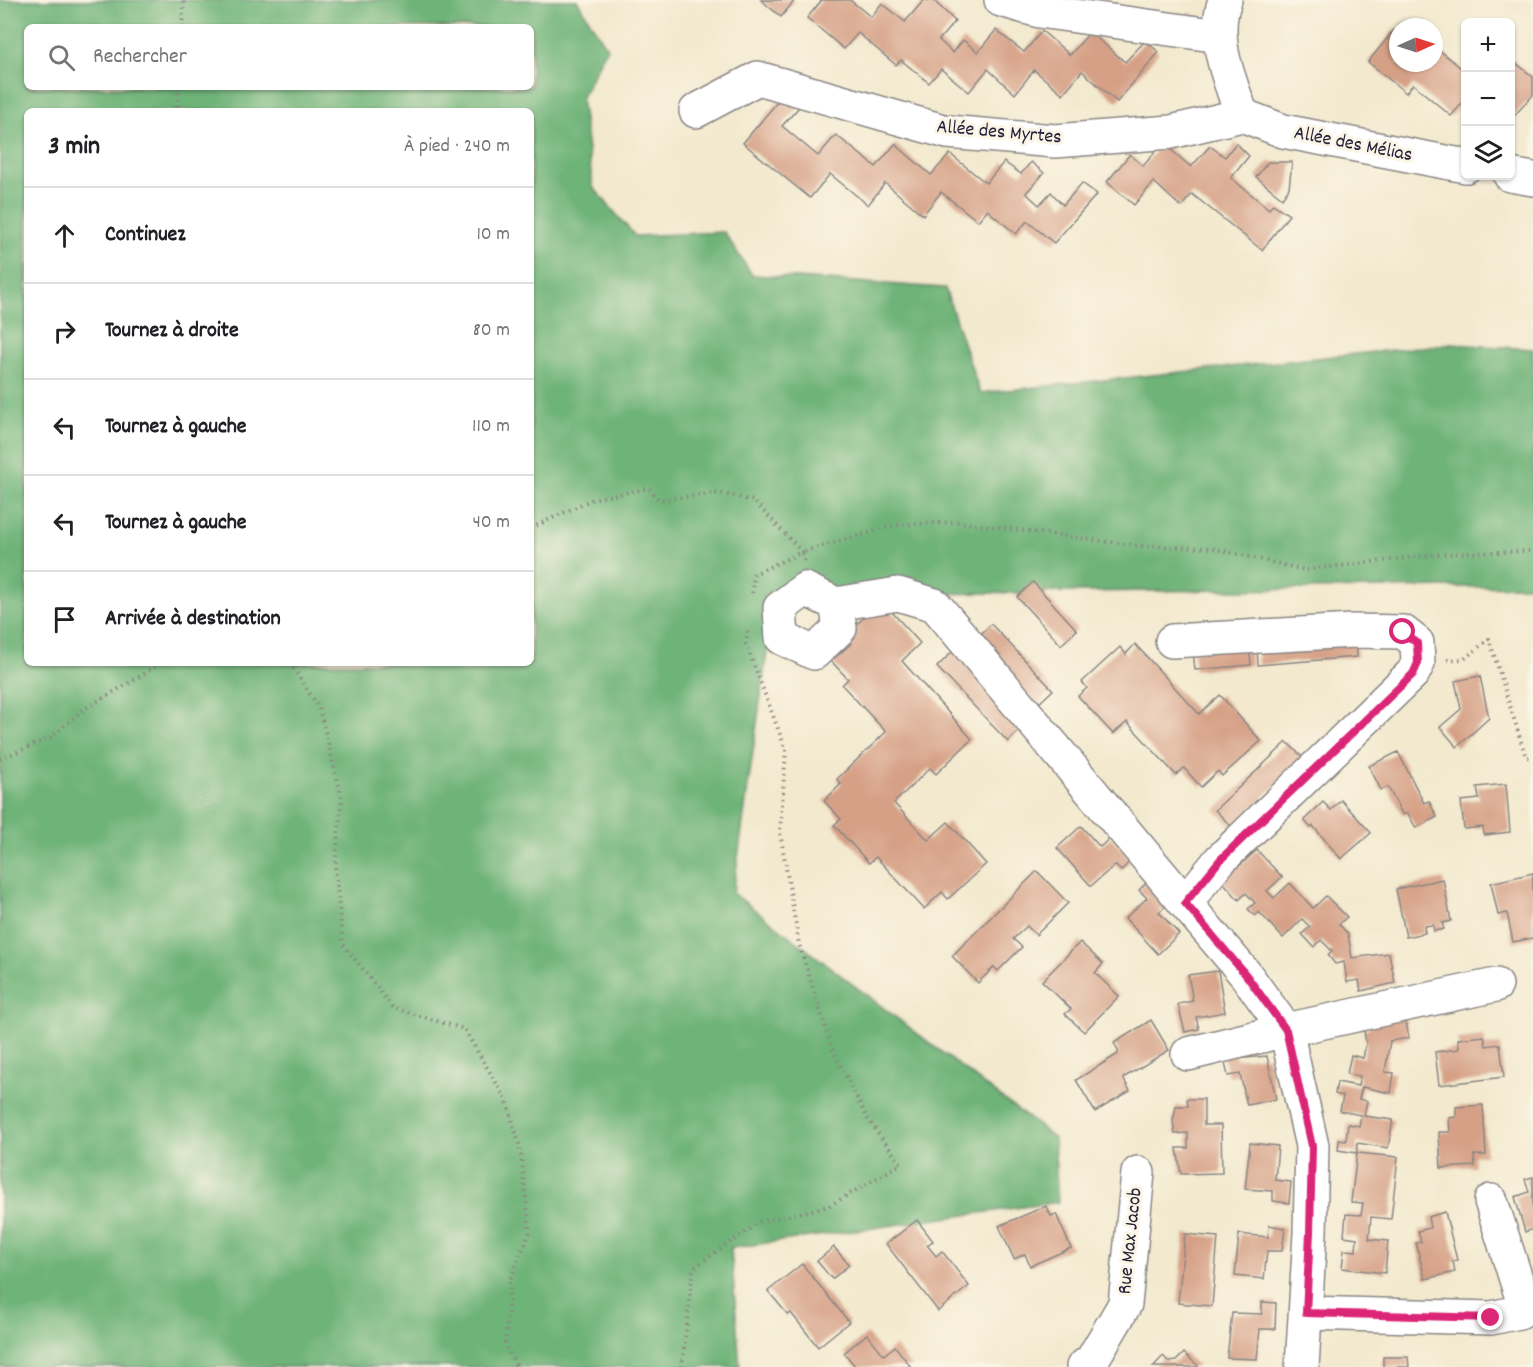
<!DOCTYPE html>
<html lang="fr">
<meta charset="utf-8">
<style>
:root{--surface:#fff;--page:#f2f2f2;--text:#202124;--muted:#757577;--line:#e0e0e0}
body{margin:0;font-family:Dekko,sans-serif;background:var(--page);color:var(--text)}
.controls{position:absolute;right:18px;top:18px;display:grid;overflow:hidden;border-radius:9px;box-shadow:0 2px 4px #0004}
.controls button{width:54px;height:54px;display:grid;place-items:center;padding:0;border:0;border-bottom:2px solid var(--line);background:var(--surface);color:var(--text);font:30px sans-serif}
.compass{position:absolute;left:1389px;top:18px;width:54px;height:54px;border-radius:50%;background:var(--surface);box-shadow:0 2px 4px #0004;rotate:87deg}
.stop{position:absolute;width:18px;height:18px;margin:-14px;border:4px solid #db2777;border-radius:50%;background:#fff}
.stop.end{background:#db2777;border-color:#fff;box-shadow:0 2px 6px #0008}
.list{margin:0;padding:0;list-style:none}
h2{display:flex;justify-content:space-between;align-items:center;height:78px;margin:0;padding:0 24px;font-size:26px}
h2 small{font-size:20px;font-weight:400;color:var(--muted)}
.list li{display:grid;grid-template-columns:39px 1fr auto;gap:18px;align-items:center;box-sizing:border-box;height:96px;padding:0 24px;border-top:2px solid var(--line)}
.list b{display:block;font-size:22px;white-space:nowrap}
.list em{font-size:20px;font-style:normal;color:var(--muted)}
.icon{flex:none;width:33px;height:33px;fill:none;stroke:currentColor;stroke-width:2;stroke-linecap:round;stroke-linejoin:round}
.map{position:relative;flex:none;width:1533px;height:1367px;overflow:hidden}
.search{position:absolute;background:var(--surface);box-shadow:0 2px 4px #0004;left:24px;top:24px;width:510px;height:66px;display:flex;align-items:center;gap:15px;box-sizing:border-box;padding:0 21px;border-radius:9px;color:var(--muted);font-size:22px}
.panel{position:absolute;background:var(--surface);box-shadow:0 2px 4px #0004;left:24px;top:108px;width:510px;height:558px;border-radius:9px}
.map>svg:first-child{display:block}
</style>
<div class="map">
<svg width="1533" height="1367" viewBox="0 0 1533 1367">
<rect width="100%" height="100%" fill="#fcf5e5"/>
<filter id="ink" filterUnits="userSpaceOnUse"><feTurbulence type="fractalNoise" baseFrequency=".0167" numOctaves="2"/><feDisplacementMap in="SourceGraphic" scale="12" xChannelSelector="R" yChannelSelector="G"/><feConvolveMatrix kernelMatrix="1 2 1 2 8 2 1 2 1" color-interpolation-filters="sRGB"/></filter>
<filter id="wash" filterUnits="userSpaceOnUse"><feTurbulence type="fractalNoise" baseFrequency=".008" numOctaves="4" result="noise"/><feDisplacementMap in="SourceGraphic" scale="24" xChannelSelector="R" yChannelSelector="G"/><feGaussianBlur stdDeviation="1.35" result="paint"/><feColorMatrix in="noise" values="0 0 0 0 0 0 0 0 0 0 0 0 0 0 0 0 0 1.4 0 .05"/><feComposite in="paint" operator="in"/></filter>
<g filter="url(#wash)">
<rect width="100%" height="100%" fill="#f2e9ce"/>
<!-- forest -->
<path fill="#6eb378" stroke="#486a5a" stroke-width="1.5" fill-rule="evenodd" d="M0 0H577L607 48 581 98 593 187 635 236 724 232 752 275 945 288 980 393 1451 344 1533 349V586L775 596 733 893 1054 1138 1058 1202 731 1248 740 1367H0ZM27 27H531V87H27ZM27 111H531V663H27Z"/>
<g id="blocks">
<!-- building -->
<g fill="#d6a086">
<path d="M761 0H795L781 17Z"/>
<path d="M822 0H850L871 17 882 3 905 22 924 0H933L955 21 939 40 953 53 963 40 978 52 996 30 1024 52 1042 31 1070 55 1090 32 1125 62 1145 41 1159 52 1117 102 1082 71 1063 94 1034 70 1015 94 988 69 969 92 941 69 929 83 901 60 896 65 858 33 844 49 807 18Z"/>
<path d="M1394 30 1398 33V63H1434V58L1440 51 1466 72V99L1451 116 1413 84 1406 93 1368 62Z"/>
<path d="M1510 58 1533 77V95L1514 116 1510 113Z"/>
<path d="M784 94 800 106 782 126 818 156 836 135 876 167 895 144 931 175 950 154 986 183 1004 162 1021 174 1031 162 1044 173 1026 193 1039 205 1051 192 1063 205 1082 183 1097 194 1054 243 1027 221 1016 234 987 210 978 221 941 192 923 215 885 183 868 205 830 174 810 198 743 143Z"/>
<path d="M1163 143 1191 167 1210 146 1225 157 1236 143 1249 156 1231 178 1269 209 1273 204 1289 215 1262 250 1192 194 1181 207 1154 182 1134 205 1107 182 1130 154 1143 166Z"/>
<path d="M1268 162H1292L1289 188 1282 198 1256 177Z"/>
<path d="M1033 582 1077 630 1061 645 1017 597Z"/>
<path d="M882 601 920 643 902 661 972 739 936 774 930 768 894 803 928 840 948 822 986 864 948 899 942 892 924 909 876 857 869 863 845 837 834 825 841 819 824 801 841 784 837 779 886 732 842 685 848 679 831 661 852 643 845 635Z"/>
<path d="M991 624 1053 690 1037 705 976 639Z"/>
<path d="M1356 638 1357 657 1258 665 1257 646Z"/>
<path d="M1135 644 1199 714 1220 695 1261 741 1222 776 1218 771 1201 787 1184 768 1176 775 1127 722 1113 734 1078 696 1087 688 1082 682 1120 647 1126 654Z"/>
<path d="M1249 646 1251 665 1195 670 1193 650Z"/>
<path d="M953 651 1024 726 1008 742 937 667Z"/>
<path d="M1480 676 1489 718 1457 747 1440 727 1461 709 1455 681Z"/>
<path d="M1287 742 1304 759 1232 827 1215 810Z"/>
<path d="M1398 752 1424 803 1429 801 1437 817 1416 828 1408 814H1402L1388 787 1381 790 1369 766Z"/>
<path d="M1506 784 1510 832 1484 835 1483 827 1464 829 1461 801 1479 799 1477 787Z"/>
<path d="M1341 800 1371 833 1341 859 1313 826 1311 828 1304 820 1323 802 1331 810Z"/>
<path d="M1081 826 1100 847 1111 837 1131 860 1121 871 1115 865 1091 886 1057 848Z"/>
<path d="M1257 850 1282 877 1267 891 1274 898 1290 883 1313 908 1326 896 1347 917 1339 924 1348 934 1352 958 1389 953 1395 983 1361 991 1359 980 1347 982 1344 962 1335 964 1328 955 1332 951 1321 940 1314 947 1302 934 1310 927 1302 919 1283 938 1259 912 1255 916 1248 909 1255 903 1246 893 1239 900 1222 881Z"/>
<path d="M1037 871 1068 903 1036 935 1027 926 1013 939 1022 947 998 971 994 967 978 983 952 956Z"/>
<path d="M1533 873V938L1513 942 1507 913 1498 915 1491 883Z"/>
<path d="M1443 879 1451 921 1442 923 1444 929 1434 931 1433 925 1424 926 1425 933 1406 937 1396 889Z"/>
<path d="M1149 880 1170 902 1159 912 1179 934 1158 954 1125 918 1147 898 1139 890Z"/>
<path d="M1080 942 1103 964 1095 973 1119 996 1084 1032 1065 1014 1071 1009 1042 981Z"/>
<path d="M1218 971 1225 1012 1196 1017 1199 1029 1185 1032 1178 1004 1193 1001 1188 975Z"/>
<path d="M1403 1007 1409 1038 1390 1041 1385 1072 1394 1073 1391 1093 1362 1087 1359 1099 1367 1101 1364 1116 1393 1120 1388 1148 1357 1143V1153L1338 1150 1339 1140 1346 1141 1348 1124 1359 1126 1361 1115 1340 1111 1343 1096 1335 1094 1337 1082 1358 1086 1360 1076 1347 1074 1351 1055 1363 1058 1366 1044 1364 1030Z"/>
<path d="M1151 1020 1169 1050 1123 1078 1130 1091 1095 1112 1076 1080 1118 1054V1050L1114 1043Z"/>
<path d="M1484 1036 1486 1046 1500 1044 1504 1077 1439 1085 1435 1052 1459 1049 1458 1039Z"/>
<path d="M1234 1048 1236 1059 1267 1056 1276 1099 1247 1105 1240 1074 1228 1076 1222 1050Z"/>
<path d="M1187 1099H1204V1125H1221L1222 1173 1181 1174 1177 1148H1188V1133L1175 1134 1173 1121 1176 1106H1188Z"/>
<path d="M1483 1105 1486 1155H1474L1475 1166 1441 1168 1439 1132H1450L1449 1118 1456 1117V1107Z"/>
<path d="M1250 1143 1278 1146 1275 1180 1291 1182 1289 1203 1273 1201V1191L1245 1189Z"/>
<path d="M1357 1153 1398 1157 1391 1219 1371 1217 1369 1239 1388 1241 1385 1273 1342 1268 1344 1250 1356 1251 1357 1238 1344 1236 1346 1214 1361 1215 1363 1203 1351 1202Z"/>
<path d="M1533 1177V1229L1525 1232 1515 1197 1529 1192 1525 1179Z"/>
<path d="M1046 1206 1051 1216 1056 1214 1071 1248 1030 1266 1025 1254 1014 1259 999 1226Z"/>
<path d="M1445 1212 1457 1260 1453 1261 1455 1272 1425 1279 1416 1243 1421 1242 1418 1231 1430 1228 1428 1217Z"/>
<path d="M917 1220 933 1241 927 1245 936 1256 942 1251 969 1286 938 1311 886 1244Z"/>
<path d="M1269 1225 1285 1228 1282 1251H1267L1264 1279 1235 1276 1239 1234 1268 1237Z"/>
<path d="M1185 1234 1218 1237 1212 1306 1178 1303Z"/>
<path d="M834 1247 849 1265 832 1279 817 1261Z"/>
<path d="M802 1264 849 1322 818 1347 791 1313 788 1315 768 1291Z"/>
<path d="M1262 1302 1276 1303 1275 1329H1260L1257 1359 1227 1358 1232 1313 1262 1314Z"/>
<path d="M867 1334 884 1355 895 1346 911 1367H856L844 1353Z"/>
<path d="M1184 1353 1198 1366 1197 1367H1153L1163 1356 1169 1362 1176 1361Z"/>
<path d="M1383 1357H1408L1409 1367H1383Z"/>
</g>
</g>
</g>
<g filter="url(#ink)">
<use href="#blocks" fill-opacity="0" stroke="#8a8684" stroke-width="1.5"/>
<g fill="none" stroke-linecap="round" stroke-linejoin="round">
<defs>
<g id="minor">
<path d="M1001 0 1039 11 1220 36"/>
<path d="M1225 0C1211 39 1229 78 1242 115"/>
<path d="M696 111 758 78 947 132 1055 141 1171 132 1242 115"/>
<path d="M1242 115 1283 131 1466 166"/>
<path d="M1510 175 1533 179"/>
<path d="M836 604 840 628 814 653 782 638 780 608 805 589 836 604 898 594 935 605 1185 903"/>
<path d="M1172 641 1353 631 1403 632 1417 643 1418 663 1413 673 1220 860 1185 903 1246 975 1286 1030 1312 1146 1310 1233 1302 1367"/>
<path d="M1188 1054 1286 1030 1496 985"/>
<path d="M1306 1313 1491 1318 1519 1312 1523 1301 1491 1201"/>
<path d="M1083 1367 1092 1360 1125 1304 1138 1173"/>
</g>
</defs>
<!-- minor casing -->
<use href="#minor" stroke="#8a8684" stroke-width="36"/>
<!-- path -->
<g stroke="#8a8684" stroke-width="4" stroke-dasharray="1.5 4.5" stroke-linecap="butt">
<path d="M182 27 184 0"/>
<path d="M178 87V111"/>
<path d="M531 528 593 499 649 488 659 500 719 493 754 501 802 552 754 574 752 593"/>
<path d="M804 561 802 552 895 525 958 522 1141 546 1212 548 1305 570 1440 554 1533 551"/>
<path d="M1447 660 1464 659 1489 639 1526 757 1533 758"/>
<path d="M290 663 319 708 342 798 335 867 343 944 393 1008 464 1029 507 1101 520 1147 530 1232 510 1280 505 1345 517 1367"/>
<path d="M0 759 50 738 84 709 141 676 159 663"/>
<path d="M682 1367 693 1268 760 1222 829 1206 901 1164 867 1118 832 1048 799 944 780 832 786 750 746 644 748 627"/>
</g>
<!-- minor -->
<use href="#minor" stroke="#fff" stroke-width="33"/>
</g>
</g>
<g fill="none" stroke-linecap="round" stroke-linejoin="round" filter="url(#ink)">
<!-- route -->
<path stroke="#db2777" stroke-width="8" d="M1403 632 1417 643 1418 663 1413 674 1220 860 1185 903 1246 975 1286 1030 1312 1146 1310 1233 1306 1313 1491 1318"/>
</g>
<g text-anchor="middle" dominant-baseline="central" stroke-width="6" stroke-linejoin="round" paint-order="stroke">
<!-- street labels -->
<g font-size="20" fill="#22223b" stroke="#fcf5e5">
<text transform="translate(999 133) rotate(5)">Allée des Myrtes</text>
<text transform="translate(1353 145) rotate(11)">Allée des Mélias</text>
<text transform="translate(1131 1241) rotate(-84)">Rue Max Jacob</text>
</g>
</g>
</svg>
<div class="controls">
<button>+</button>
<button>−</button>
<button><svg class="icon" aria-label="layers" viewBox="0 0 24 24"><path d="M12 4l9 5-9 5-9-5zM3 14l9 5 9-5"/></svg></button>
</div>
<svg class="compass" viewBox="-18 -18 36 36"><path d="M0-13l5 13h-10z" fill="#e53935"/><path d="M0 13l5-13h-10z" fill="#757577"/></svg>
<div class="stop" style="left:1403px;top:632px"></div>
<div class="stop end" style="left:1491px;top:1318px"></div>
<div class="search"><svg class="icon" aria-label="search" viewBox="0 0 24 24"><circle cx="10" cy="10" r="6"/><path d="M15 15l6 6"/></svg>Rechercher</div>
<section class="panel">
<h2>3 min<small>À pied · 240 m</small></h2>
<ul class="list">
<li><svg class="icon" aria-label="ahead" viewBox="0 0 24 24"><path d="M12 20V5M6 11l6-6 6 6"/></svg><div><b>Continuez</b></div><em>10 m</em></li>
<li><svg class="icon" aria-label="right" viewBox="0 0 24 24"><path d="M7 20v-9h11M14 6l5 5-5 5"/></svg><div><b>Tournez à droite</b></div><em>80 m</em></li>
<li><svg class="icon" aria-label="left" viewBox="0 0 24 24"><path d="M17 20v-9H6M10 6l-5 5 5 5"/></svg><div><b>Tournez à gauche</b></div><em>110 m</em></li>
<li><svg class="icon" aria-label="left" viewBox="0 0 24 24"><path d="M17 20v-9H6M10 6l-5 5 5 5"/></svg><div><b>Tournez à gauche</b></div><em>40 m</em></li>
<li><svg class="icon" aria-label="arrive" viewBox="0 0 24 24"><path d="M6 21V4h12l-3 4 3 4H6"/></svg><div><b>Arrivée à destination</b></div></li>
</ul>
</section>
</div>
